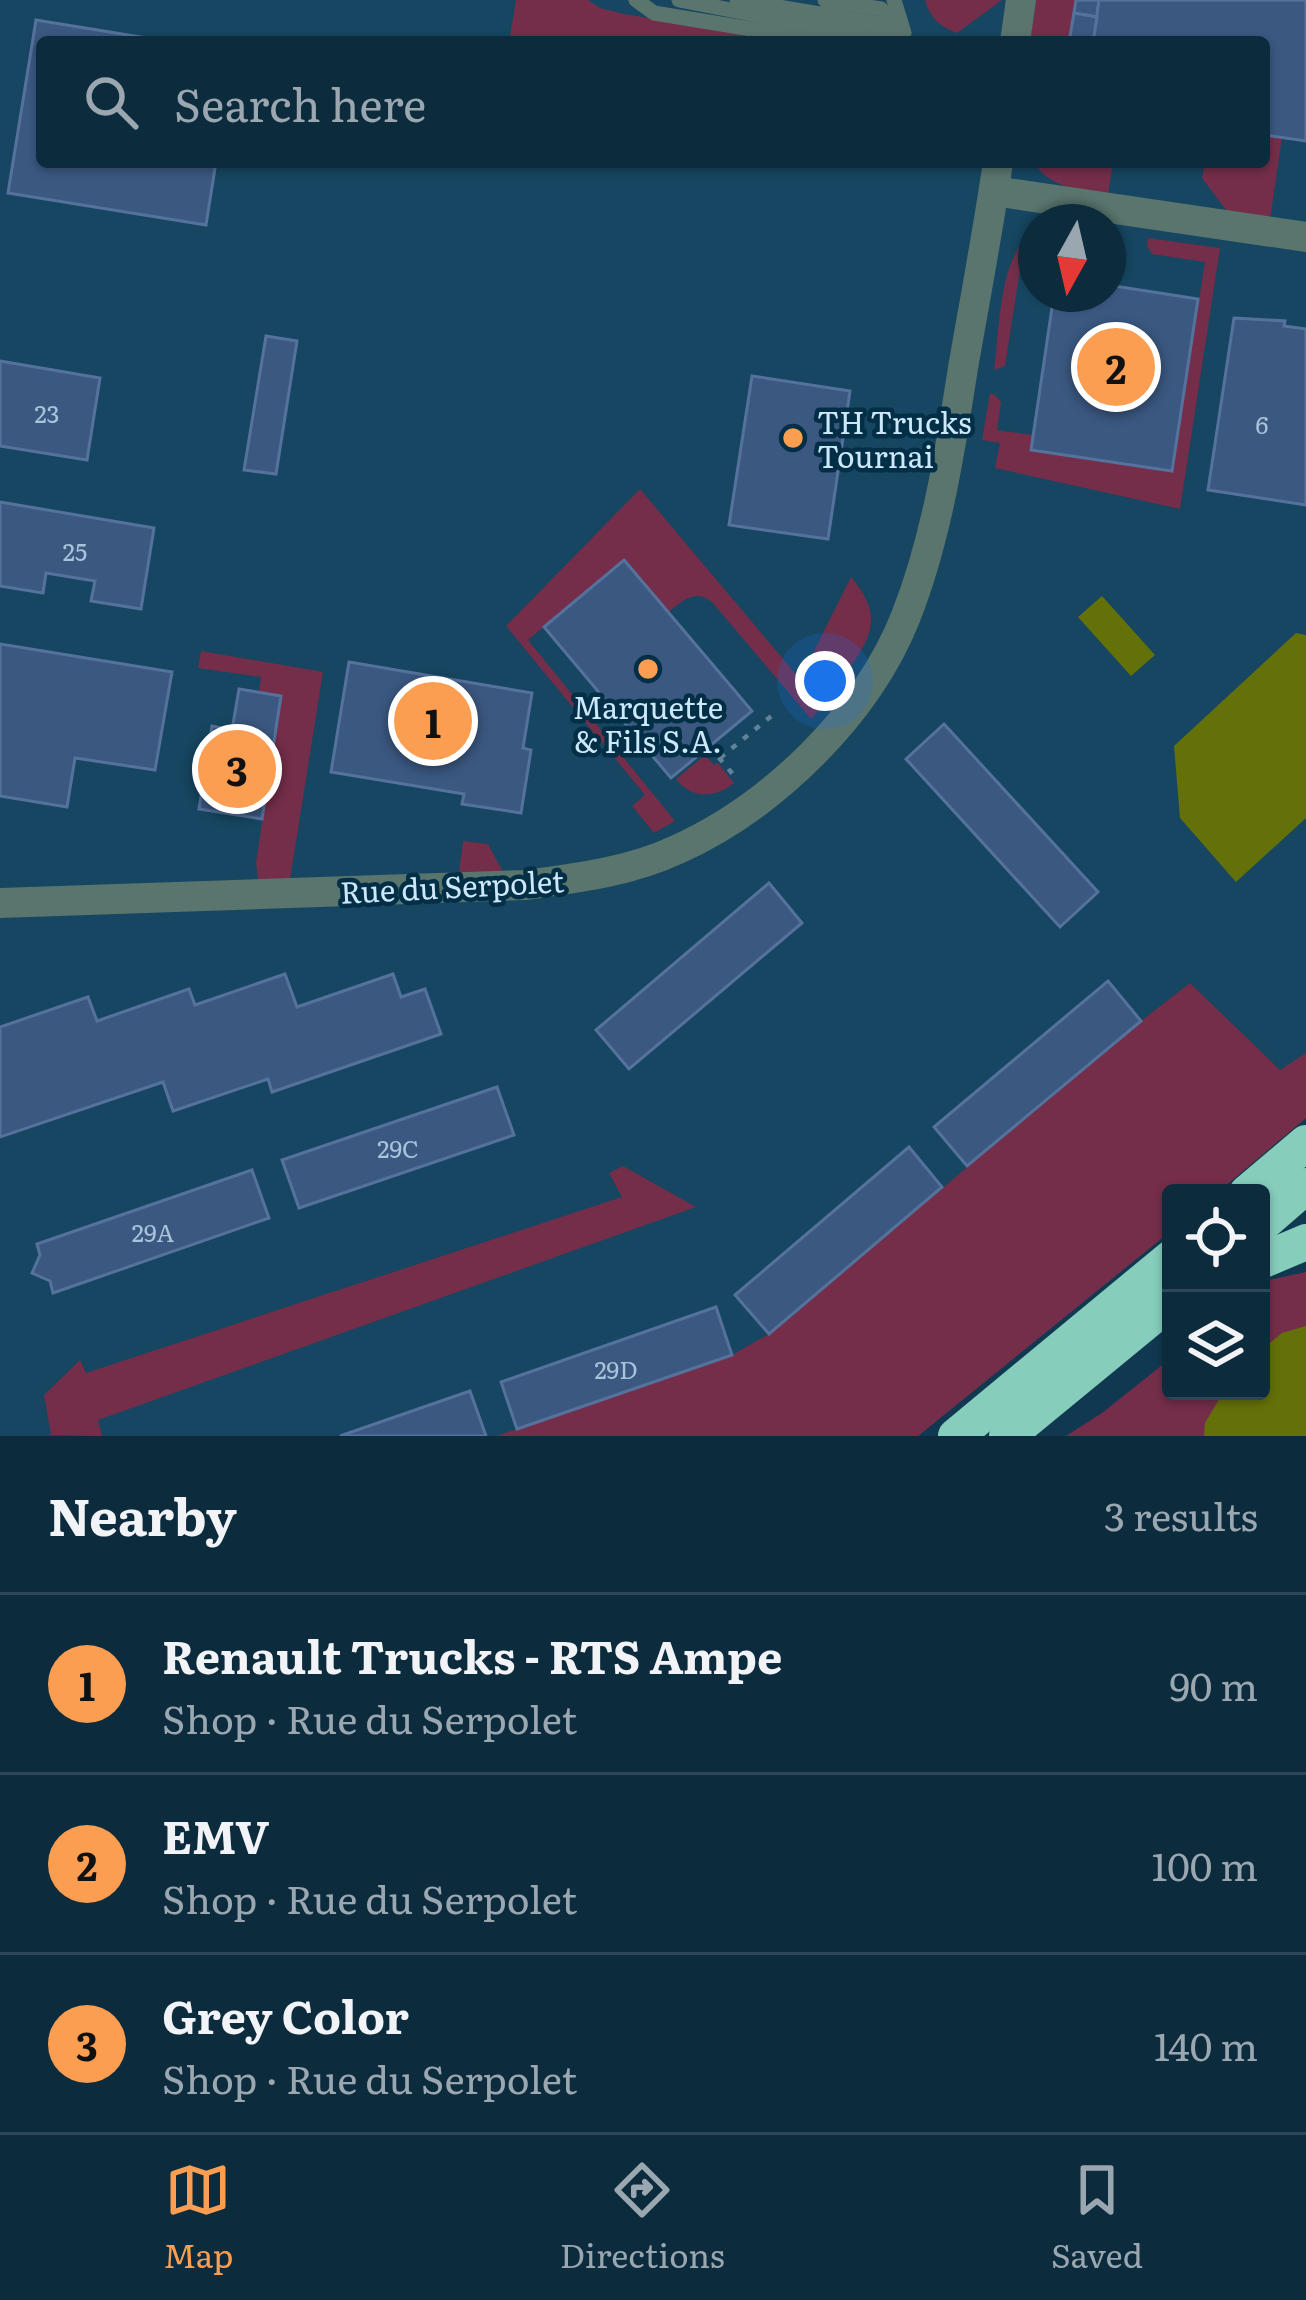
<!DOCTYPE html>
<meta charset="utf-8">
<style>
:root{--surface:#0c2b3d;--page:#1a3748;--text:#f1f3f6;--muted:#9aa7b0;--line:#2c4757;--accent:#fb9e51}
body{margin:0;font-family:Literata,serif;background:var(--page);color:var(--text)}
.controls{position:absolute;right:36px;bottom:36px;display:grid;overflow:hidden;border-radius:12px;box-shadow:0 3px 9px #0004}
.controls button{width:108px;height:108px;display:grid;place-items:center;padding:0;border:0;border-bottom:3px solid var(--line);background:var(--surface);color:var(--text);font:60px sans-serif}
.compass{position:absolute;left:1018px;top:204px;width:108px;height:108px;border-radius:50%;background:var(--surface);box-shadow:0 3px 9px #0004;rotate:188deg}
.you{position:absolute;left:825px;top:681px;width:42px;height:42px;margin:-30px;border:9px solid #fff;border-radius:50%;background:#1a73e8;box-shadow:0 0 0 18px #1a73e833}
.badge{display:grid;place-items:center;width:78px;height:78px;border-radius:50%;background:var(--accent);color:#111;font-size:39px;font-weight:700}
.pin{position:absolute;translate:-50% -50%;border:6px solid #fff;box-shadow:0 3px 12px #0006}
.list{margin:0;padding:0;list-style:none}
h2{display:flex;justify-content:space-between;align-items:center;height:156px;margin:0;padding:0 48px;font-size:51px}
h2 small{font-size:39px;font-weight:400;color:var(--muted)}
.list li{display:grid;grid-template-columns:78px 1fr auto;gap:36px;align-items:center;box-sizing:border-box;height:180px;padding:0 48px;border-top:3px solid var(--line)}
.list b{display:block;font-size:45px;white-space:nowrap}
.list p{margin:0;font-size:39px;white-space:nowrap;color:var(--muted)}
.list em{font-size:39px;font-style:normal;color:var(--muted)}
.icon{flex:none;width:66px;height:66px;fill:none;stroke:currentColor;stroke-width:2;stroke-linecap:round;stroke-linejoin:round}
.map{position:relative;flex:none;width:1306px;height:1436px;overflow:hidden}
.search{position:absolute;background:var(--surface);box-shadow:0 3px 9px #0004;left:36px;right:36px;top:36px;height:132px;display:flex;align-items:center;gap:30px;box-sizing:border-box;padding:0 42px;border-radius:12px;color:var(--muted);font-size:45px}
.sheet{height:696px;background:var(--surface)}
nav{display:flex;justify-content:space-around;align-items:center;box-sizing:border-box;height:168px;border-top:3px solid var(--line);background:var(--surface);font-size:33px;color:var(--muted)}
nav a{display:grid;justify-items:center;gap:6px}
nav .on{color:var(--accent)}
.map>svg:first-child{display:block}
</style>
<div class="map">
<svg width="1306" height="1436" viewBox="0 0 1306 1436">
<rect width="100%" height="100%" fill="#103951"/>
<!-- built -->
<path fill="#164661" fill-rule="evenodd" d="M0 0H1306V1118L1217 1193H1171V1231L918 1436H0ZM42 42H1264V162H42ZM1036 222H1108V294H1036Z"/>
<!-- green -->
<g fill="#742e4a">
<path d="M516 0H588L600 8 624 14 797 42H509Z"/>
<path d="M925 0H1002L957 33C939 26 930 18 925 0Z"/>
<path d="M1036 0H1076L1069 42H1030Z"/>
<path d="M1264 135 1282 137 1270 220 1229 214 1202 178 1205 162H1264Z"/>
<path d="M1032 162H1113L1108 195C1077 190 1052 188 1032 162Z"/>
<path d="M1036 230V245L1027 253 1021 263 1005 366 994 370C1000 330 998 252 1036 230Z"/>
<path d="M1148 238 1220 248 1180 509 995 468 1000 443 982 440 990 393 995 395 1001 402 997 430 1033 435 1031 450 1172 471 1205 262 1152 254 1147 246Z"/>
<path d="M640 489 800 679 851 577C883 615 873 635 847 672 836 689 825 705 811 719L712 602C695 588 683 601 668 612L624 560 528 640 675 821 654 833 632 806 645 795 506 626Z"/>
<path d="M201 651 323 672 290 879 258 880 256 863 281 696 259 691 261 677 198 668Z"/>
<path d="M705 755 714 765 718 763 734 783C714 799 692 799 676 779Z"/>
<path d="M463 841 488 844 503 872 459 873Z"/>
<path d="M1190 983 1280 1070 1306 1053V1118L1217 1193H1171V1231L918 1436H496L732 1355 769 1334 1141 1021Z"/>
<path d="M623 1166 696 1207 98 1420 102 1436 51 1435 44 1395 80 1360 86 1373 622 1197 609 1173Z"/>
<path d="M1306 1272V1436H1066L1102 1413 1171 1358V1391H1261V1287L1269 1280Z"/>
</g>
<!-- water -->
<g fill="#647109">
<path d="M1102 596 1155 655 1131 676 1078 617Z"/>
<path d="M1296 633 1306 635V818L1236 882 1180 818 1174 746Z"/>
<path d="M1306 1326V1436H1204L1205 1423 1224 1391H1261V1350L1282 1333Z"/>
</g>
<!-- building -->
<g fill="#3b5881" stroke="#55729d" stroke-width="3">
<path d="M1076 0H1099L1097 17 1074 13Z"/>
<path d="M1099 0H1306V141L1264 135V42H1093Z"/>
<path d="M1074 13 1097 17 1093 42H1069Z"/>
<path d="M36 20 171 42H42V162H216L206 225 8 193Z"/>
<path d="M1108 285 1198 299 1172 471 1031 450 1054 294H1108Z"/>
<path d="M1234 318 1285 321 1284 326 1306 329V505L1208 490Z"/>
<path d="M266 336 297 341 276 474 244 470Z"/>
<path d="M0 361 100 378 87 460 0 446Z"/>
<path d="M752 376 850 391 828 539 729 525Z"/>
<path d="M0 502 154 528 141 609 91 601 95 581 46 573 43 593 0 586Z"/>
<path d="M624 560 752 711 671 778 544 627Z"/>
<path d="M0 644 172 672 155 770 75 758 67 807 0 796Z"/>
<path d="M349 662 532 693 523 748 531 750 521 813 462 804 464 794 331 772Z"/>
<path d="M239 689 281 696 262 819 199 809 212 726 232 730Z"/>
<path d="M944 724 1098 892 1060 927 906 759Z"/>
<path d="M769 883 802 923 629 1069 596 1030Z"/>
<path d="M285 974 297 1007 393 974 401 997 425 989 441 1034 272 1092 268 1079 173 1111 163 1082 0 1137V1027L88 997 97 1021 189 989 195 1005Z"/>
<path d="M1108 981 1141 1021 967 1166 934 1127Z"/>
<path d="M497 1087 514 1135 299 1208 282 1160Z"/>
<path d="M909 1147 942 1187 769 1334 735 1295Z"/>
<path d="M252 1170 269 1218 53 1293 50 1281 32 1273 40 1255 37 1244Z"/>
<path d="M716 1307 732 1355 517 1429 501 1382Z"/>
<path d="M470 1391 486 1436H340Z"/>
</g>
<g fill="none" stroke-linecap="round" stroke-linejoin="round">
<!-- path -->
<g stroke="#608399" stroke-width="4.5" stroke-dasharray="6 9" stroke-linecap="butt">
<path d="M709 746 737 779"/>
<path d="M720 758 775 713"/>
</g>
<!-- service -->
<g stroke="#59756e" stroke-width="15">
<path d="M636 0 654 13 830 42"/>
<path d="M679 0 896 42"/>
<path d="M737 0 874 23 901 40"/>
<path d="M825 0 881 9 900 35"/>
<path d="M894 0 904 33"/>
</g>
<!-- minor -->
<g stroke="#59756e" stroke-width="30">
<path d="M1015 42 1021 0"/>
<path d="M994 191 1306 237"/>
<path d="M0 903 526 885C576 878 629 872 676 850 772 807 867 715 906 616 937 537 950 451 963 368 975 299 988 231 998 162"/>
</g>
<!-- motorway -->
<g stroke="#86cdbc" stroke-width="36">
<path d="M1247 1193 1306 1143"/>
<path d="M1261 1225 1306 1186"/>
<path d="M1261 1261 1306 1242"/>
<path d="M956 1436 1171 1258"/>
<path d="M1007 1436 1171 1301"/>
</g>
</g>
<!-- markers -->
<g fill="#fb9e51" stroke="#032f46" stroke-width="4.5">
<circle cx="793" cy="438" r="12"/>
<circle cx="648" cy="669" r="12"/>
</g>
<g text-anchor="middle" dominant-baseline="central" stroke-width="9" stroke-linejoin="round" paint-order="stroke">
<!-- number labels -->
<g font-size="24" fill="#a8c4dc">
<text x="47" y="412">23</text>
<text x="1262" y="423">6</text>
<text x="75" y="550">25</text>
<text x="398" y="1147">29C</text>
<text x="153" y="1231">29A</text>
<text x="616" y="1368">29D</text>
</g>
<!-- poi labels -->
<g font-size="30" fill="#cde8fa" stroke="#032f46" text-anchor="start">
<text x="817" y="421">TH Trucks<tspan x="817" dy="34">Tournai</tspan></text>
<text x="648" y="706" text-anchor="middle">Marquette<tspan x="648" dy="34">&amp; Fils S.A.</tspan></text>
</g>
<!-- street labels -->
<g font-size="30" fill="#cde8fa" stroke="#032f46">
<text transform="translate(452 885) rotate(-3)">Rue du Serpolet</text>
</g>
</g>
</svg>
<div class="controls">
<button><svg class="icon" aria-label="locate" viewBox="0 0 24 24"><circle cx="12" cy="12" r="6"/><path d="M12 2v4M12 18v4M2 12h4M18 12h4"/></svg></button>
<button><svg class="icon" aria-label="layers" viewBox="0 0 24 24"><path d="M12 4l9 5-9 5-9-5zM3 14l9 5 9-5"/></svg></button>
</div>
<svg class="compass" viewBox="-18 -18 36 36"><path d="M0-13l5 13h-10z" fill="#e53935"/><path d="M0 13l5-13h-10z" fill="#9aa7b0"/></svg>
<div class="you"></div>
<div class="pin badge" style="left:433px;top:721px">1</div>
<div class="pin badge" style="left:1116px;top:367px">2</div>
<div class="pin badge" style="left:237px;top:769px">3</div>
<div class="search"><svg class="icon" aria-label="search" viewBox="0 0 24 24"><circle cx="10" cy="10" r="6"/><path d="M15 15l6 6"/></svg>Search here</div>
</div>
<section class="sheet">
<h2>Nearby<small>3 results</small></h2>
<ul class="list">
<li><span class="badge">1</span><div><b>Renault Trucks - RTS Ampe</b><p>Shop · Rue du Serpolet</p></div><em>90 m</em></li>
<li><span class="badge">2</span><div><b>EMV</b><p>Shop · Rue du Serpolet</p></div><em>100 m</em></li>
<li><span class="badge">3</span><div><b>Grey Color</b><p>Shop · Rue du Serpolet</p></div><em>140 m</em></li>
</ul>
</section>
<nav>
<a class="on"><svg class="icon" aria-label="map" viewBox="0 0 24 24"><path d="M3 6l6-2 6 2 6-2v14l-6 2-6-2-6 2zM9 4v14M15 6v14"/></svg>Map</a>
<a><svg class="icon" aria-label="directions" viewBox="0 0 24 24"><path d="M12 3l9 9-9 9-9-9zM9 14v-3h6M13 9l2 2-2 2"/></svg>Directions</a>
<a><svg class="icon" aria-label="saved" viewBox="0 0 24 24"><path d="M7 4h10v16l-5-4-5 4z"/></svg>Saved</a>
</nav>
